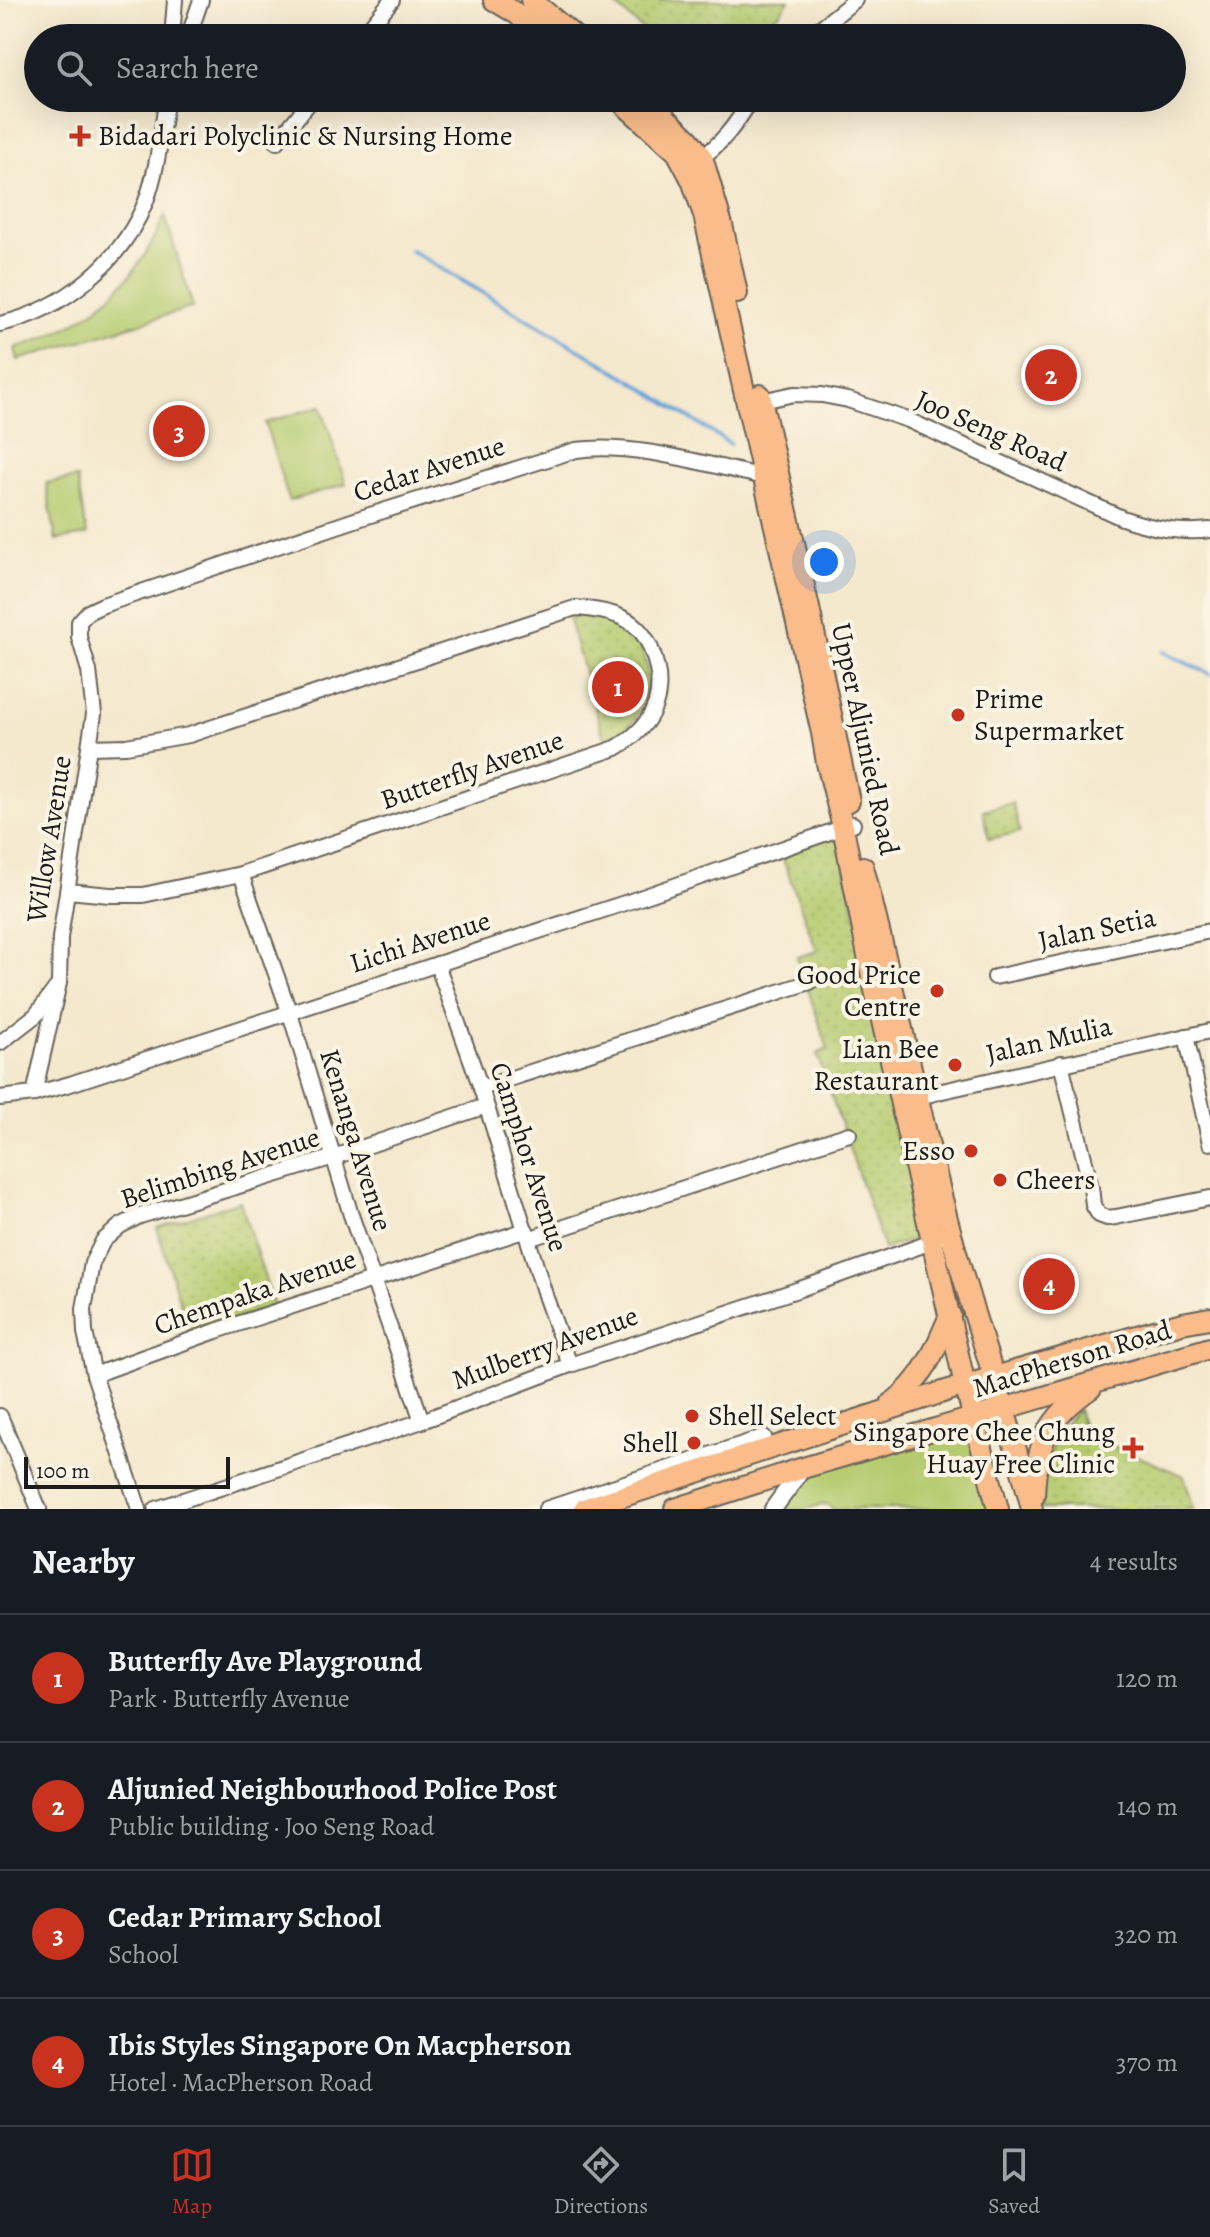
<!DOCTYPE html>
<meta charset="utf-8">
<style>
:root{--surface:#171b24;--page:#242831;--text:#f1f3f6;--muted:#9ea1a6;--line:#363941;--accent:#c8321e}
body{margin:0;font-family:Alegreya,serif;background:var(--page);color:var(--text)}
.scale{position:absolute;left:24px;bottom:20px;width:206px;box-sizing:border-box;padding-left:8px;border:4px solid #1c1c1c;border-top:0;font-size:22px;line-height:28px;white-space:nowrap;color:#1c1c1c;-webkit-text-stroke:6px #fcf5e5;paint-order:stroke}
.you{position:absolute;left:824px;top:562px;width:28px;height:28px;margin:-20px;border:6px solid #fff;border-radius:50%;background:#1a73e8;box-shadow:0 0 0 12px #1a73e833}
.badge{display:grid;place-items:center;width:52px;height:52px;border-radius:50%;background:var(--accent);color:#fff;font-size:26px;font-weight:700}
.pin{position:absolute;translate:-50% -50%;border:4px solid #fff;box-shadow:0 2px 8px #0006}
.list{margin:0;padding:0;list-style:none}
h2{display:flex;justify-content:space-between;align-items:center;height:104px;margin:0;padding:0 32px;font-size:34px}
h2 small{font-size:26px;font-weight:400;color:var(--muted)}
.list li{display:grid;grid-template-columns:52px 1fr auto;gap:24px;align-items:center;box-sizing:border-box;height:128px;padding:0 32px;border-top:2px solid var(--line)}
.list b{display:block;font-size:30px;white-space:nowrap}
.list p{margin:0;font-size:26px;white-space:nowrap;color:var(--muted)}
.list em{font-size:26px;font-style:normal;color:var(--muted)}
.icon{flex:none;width:44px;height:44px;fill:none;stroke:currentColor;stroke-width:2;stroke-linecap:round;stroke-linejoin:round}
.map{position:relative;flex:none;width:1210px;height:1509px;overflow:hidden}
.search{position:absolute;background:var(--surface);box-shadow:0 8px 32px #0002;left:24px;right:24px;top:24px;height:88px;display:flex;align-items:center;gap:20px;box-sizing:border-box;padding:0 28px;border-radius:44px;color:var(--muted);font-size:30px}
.sheet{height:616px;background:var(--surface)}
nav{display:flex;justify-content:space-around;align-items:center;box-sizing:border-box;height:112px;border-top:2px solid var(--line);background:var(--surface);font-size:22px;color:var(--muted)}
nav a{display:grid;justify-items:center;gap:4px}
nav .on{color:var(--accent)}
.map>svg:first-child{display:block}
</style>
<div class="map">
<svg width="1210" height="1509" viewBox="0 0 1210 1509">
<defs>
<pattern id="park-dots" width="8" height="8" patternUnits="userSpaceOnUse" patternTransform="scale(2)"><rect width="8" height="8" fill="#b5ca6e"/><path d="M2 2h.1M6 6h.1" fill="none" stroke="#9bad5f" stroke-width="1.8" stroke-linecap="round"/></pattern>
</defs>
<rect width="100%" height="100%" fill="#fcf5e5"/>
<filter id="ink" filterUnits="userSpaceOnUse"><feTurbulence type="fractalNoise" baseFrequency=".0125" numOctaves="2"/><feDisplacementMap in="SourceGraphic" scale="16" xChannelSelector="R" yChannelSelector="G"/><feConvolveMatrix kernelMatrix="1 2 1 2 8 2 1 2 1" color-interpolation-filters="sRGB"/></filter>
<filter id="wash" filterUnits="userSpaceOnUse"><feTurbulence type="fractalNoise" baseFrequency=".006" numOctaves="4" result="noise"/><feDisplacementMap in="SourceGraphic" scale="32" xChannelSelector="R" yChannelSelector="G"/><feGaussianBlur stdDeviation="1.8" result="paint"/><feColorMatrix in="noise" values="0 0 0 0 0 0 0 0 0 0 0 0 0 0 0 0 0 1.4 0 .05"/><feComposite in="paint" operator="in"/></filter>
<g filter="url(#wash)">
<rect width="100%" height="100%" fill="#f4e8cd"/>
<!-- grass -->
<g fill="#b5ca6e" stroke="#687345" stroke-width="2">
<path d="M165 216 193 307 18 360 15 348C87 327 136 285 165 216Z"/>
<path d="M321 406 346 484 289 501 265 423Z"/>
<path d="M77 478 87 535 56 540 46 483Z"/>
<path d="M960 1429 973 1435 993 1509H833L826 1504 805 1509H778L806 1474Z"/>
</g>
<!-- park -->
<g fill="url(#park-dots)" stroke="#687345" stroke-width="2">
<path d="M610 0H789L780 13 770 20 738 38H657L644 31Z"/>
<path d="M588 614C607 616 631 628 640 646 653 671 649 709 627 728 621 733 611 735 604 738L568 617Z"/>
<path d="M1013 803 1020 832 989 839 983 810Z"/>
<path d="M837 832 929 1234 884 1249 817 1054 828 1049 797 957 817 951 780 851Z"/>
<path d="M240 1201 274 1306 190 1335 157 1228Z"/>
<path d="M1078 1409 1084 1433 1184 1476 1194 1509H1040L1047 1458 1057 1434Z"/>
</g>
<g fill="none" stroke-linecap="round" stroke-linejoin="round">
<!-- stream -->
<g stroke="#68a3d8" stroke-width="4">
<path d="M410 250 631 380 730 444"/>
<path d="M1163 652 1210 674"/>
</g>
</g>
</g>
<g filter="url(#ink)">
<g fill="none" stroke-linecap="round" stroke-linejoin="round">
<defs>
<g id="minor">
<path d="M172 38 175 0"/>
<path d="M188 38 201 0"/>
<path d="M361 38 392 0"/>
<path d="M808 38 855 0"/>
<path d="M277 142 313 98"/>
<path d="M696 161C721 146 737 123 752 98"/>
<path d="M0 324C63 310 122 262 146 201 158 169 161 132 167 98"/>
<path d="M753 403 794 394 822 395 848 400 908 420 1122 518C1151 528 1180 534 1210 530"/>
<path d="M241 874 292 1020 351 1215 422 1421"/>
<path d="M68 891 110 895H143L241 874 616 748C656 725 668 691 651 649 646 636 636 624 623 618 608 611 591 609 575 608L189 735 126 746 90 747"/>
<path d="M437 964 481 1088 546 1298 570 1365"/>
<path d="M995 977 1210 931"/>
<path d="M1186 1036 1210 1143"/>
<path d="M0 1043 36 1015 56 988"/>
<path d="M1061 1063 1091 1187 1093 1205 1099 1215 1107 1218 1116 1217 1210 1198"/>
<path d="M481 1088 810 982"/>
<path d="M34 1094 59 983 60 938 94 714 89 671 79 637V622L88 612 103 605 361 518 576 450C634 442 707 465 765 477H770"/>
<path d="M0 1098 34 1094 70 1084 631 901 853 824"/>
<path d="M909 1100 938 1092 1210 1031"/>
<path d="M528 1239 849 1134"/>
<path d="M94 1375 216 1331 526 1230"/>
<path d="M0 1416 39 1509"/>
<path d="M139 1509 94 1375 85 1332 84 1309 92 1263 103 1241 120 1226 140 1216 334 1157 486 1106"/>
<path d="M156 1509 422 1421 570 1365 800 1289 940 1239"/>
<path d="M546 1509 764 1437 767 1449"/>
</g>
<path id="tertiary" d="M773 1509 803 1468"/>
<g id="primary">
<path d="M494 0 517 14 546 38"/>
<path d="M531 0 576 38"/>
<path d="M617 98 677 152 692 180 704 215 822 733 827 763 843 827 872 977 965 1385 998 1509"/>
<path d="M645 98 689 140 702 157 722 225 737 293"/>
<path d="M760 395 809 608 849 801"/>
<path d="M863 867C895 989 919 1113 951 1234 976 1327 1009 1416 1032 1509"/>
<path d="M891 1404C922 1382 936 1349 950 1315"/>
<path d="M1034 1495C1036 1443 1048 1418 1091 1388"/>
<path d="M584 1509 949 1390 1182 1323 1210 1318"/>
<path d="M675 1509 803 1468 1210 1348"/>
</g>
</defs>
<!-- minor casing -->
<use href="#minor" stroke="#68635a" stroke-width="18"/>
<!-- tertiary casing -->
<use href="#tertiary" stroke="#68635a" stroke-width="20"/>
<!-- primary casing -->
<use href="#primary" stroke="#68635a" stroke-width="24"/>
<!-- minor -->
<use href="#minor" stroke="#fff" stroke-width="14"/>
<!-- tertiary -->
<use href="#tertiary" stroke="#fff" stroke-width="16"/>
<!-- primary -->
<use href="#primary" stroke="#f9bc8a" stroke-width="20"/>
</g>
</g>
<!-- markers -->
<g fill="#c8321e" stroke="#fcf5e5" stroke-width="3">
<path d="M76 124h8v8h8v8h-8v8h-8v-8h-8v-8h8z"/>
<circle cx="958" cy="715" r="8"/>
<circle cx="937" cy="991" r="8"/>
<circle cx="955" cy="1065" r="8"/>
<circle cx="971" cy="1151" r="8"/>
<circle cx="1000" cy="1180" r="8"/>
<circle cx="692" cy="1416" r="8"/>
<circle cx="694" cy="1443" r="8"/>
<path d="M1129 1436h8v8h8v8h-8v8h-8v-8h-8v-8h8z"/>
</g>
<g text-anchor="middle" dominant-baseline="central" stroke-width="8" stroke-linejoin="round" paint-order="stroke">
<!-- poi labels -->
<g font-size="28" fill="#1c1c1c" stroke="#fcf5e5" text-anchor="end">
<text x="98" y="136" text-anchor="start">Bidadari Polyclinic &amp; Nursing Home</text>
<text x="974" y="699" text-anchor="start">Prime<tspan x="974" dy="32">Supermarket</tspan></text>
<text x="921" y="975">Good Price<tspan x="921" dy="32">Centre</tspan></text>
<text x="939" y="1049">Lian Bee<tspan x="939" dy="32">Restaurant</tspan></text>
<text x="955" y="1151">Esso</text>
<text x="1016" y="1180" text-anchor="start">Cheers</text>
<text x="708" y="1416" text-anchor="start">Shell Select</text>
<text x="1115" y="1432">Singapore Chee Chung<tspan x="1115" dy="32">Huay Free Clinic</tspan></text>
<text x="678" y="1443">Shell</text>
</g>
<!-- street labels -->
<g font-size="28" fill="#1c1c1c" stroke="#fcf5e5">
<text transform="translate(991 431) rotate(24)">Joo Seng Road</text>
<text transform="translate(429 469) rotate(-18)">Cedar Avenue</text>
<text transform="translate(865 739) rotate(78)">Upper Aljunied Road</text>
<text transform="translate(472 770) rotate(-19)">Butterfly Avenue</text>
<text transform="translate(49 839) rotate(-81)">Willow Avenue</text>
<text transform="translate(1097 929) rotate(-12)">Jalan Setia</text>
<text transform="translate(420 942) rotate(-18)">Lichi Avenue</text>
<text transform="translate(1049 1040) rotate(-13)">Jalan Mulia</text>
<text transform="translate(356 1140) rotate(73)">Kenanga Avenue</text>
<text transform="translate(529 1157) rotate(72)">Camphor Avenue</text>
<text transform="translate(220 1168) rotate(-18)">Belimbing Avenue</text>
<text transform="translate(255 1292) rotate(-19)">Chempaka Avenue</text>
<text transform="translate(545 1348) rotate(-20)">Mulberry Avenue</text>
<text transform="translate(1072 1359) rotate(-17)">MacPherson Road</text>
</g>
</g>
</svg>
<div class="scale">100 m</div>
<div class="you"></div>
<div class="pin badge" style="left:618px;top:687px">1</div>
<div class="pin badge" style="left:1051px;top:375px">2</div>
<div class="pin badge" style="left:179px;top:431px">3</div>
<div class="pin badge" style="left:1049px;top:1284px">4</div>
<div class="search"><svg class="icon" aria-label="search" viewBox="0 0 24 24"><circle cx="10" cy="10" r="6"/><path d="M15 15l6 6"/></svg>Search here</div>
</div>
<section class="sheet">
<h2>Nearby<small>4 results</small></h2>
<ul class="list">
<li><span class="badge">1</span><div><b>Butterfly Ave Playground</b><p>Park · Butterfly Avenue</p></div><em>120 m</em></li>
<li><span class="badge">2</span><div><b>Aljunied Neighbourhood Police Post</b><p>Public building · Joo Seng Road</p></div><em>140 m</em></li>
<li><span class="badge">3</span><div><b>Cedar Primary School</b><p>School</p></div><em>320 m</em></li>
<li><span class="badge">4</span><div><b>Ibis Styles Singapore On Macpherson</b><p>Hotel · MacPherson Road</p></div><em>370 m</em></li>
</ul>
</section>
<nav>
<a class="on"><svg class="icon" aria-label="map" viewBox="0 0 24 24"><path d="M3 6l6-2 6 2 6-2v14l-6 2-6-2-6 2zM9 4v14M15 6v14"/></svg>Map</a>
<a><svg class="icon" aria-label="directions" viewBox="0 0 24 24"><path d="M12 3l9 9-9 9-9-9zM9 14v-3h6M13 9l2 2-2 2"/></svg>Directions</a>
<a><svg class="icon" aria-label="saved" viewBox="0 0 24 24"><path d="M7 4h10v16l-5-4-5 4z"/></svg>Saved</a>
</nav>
